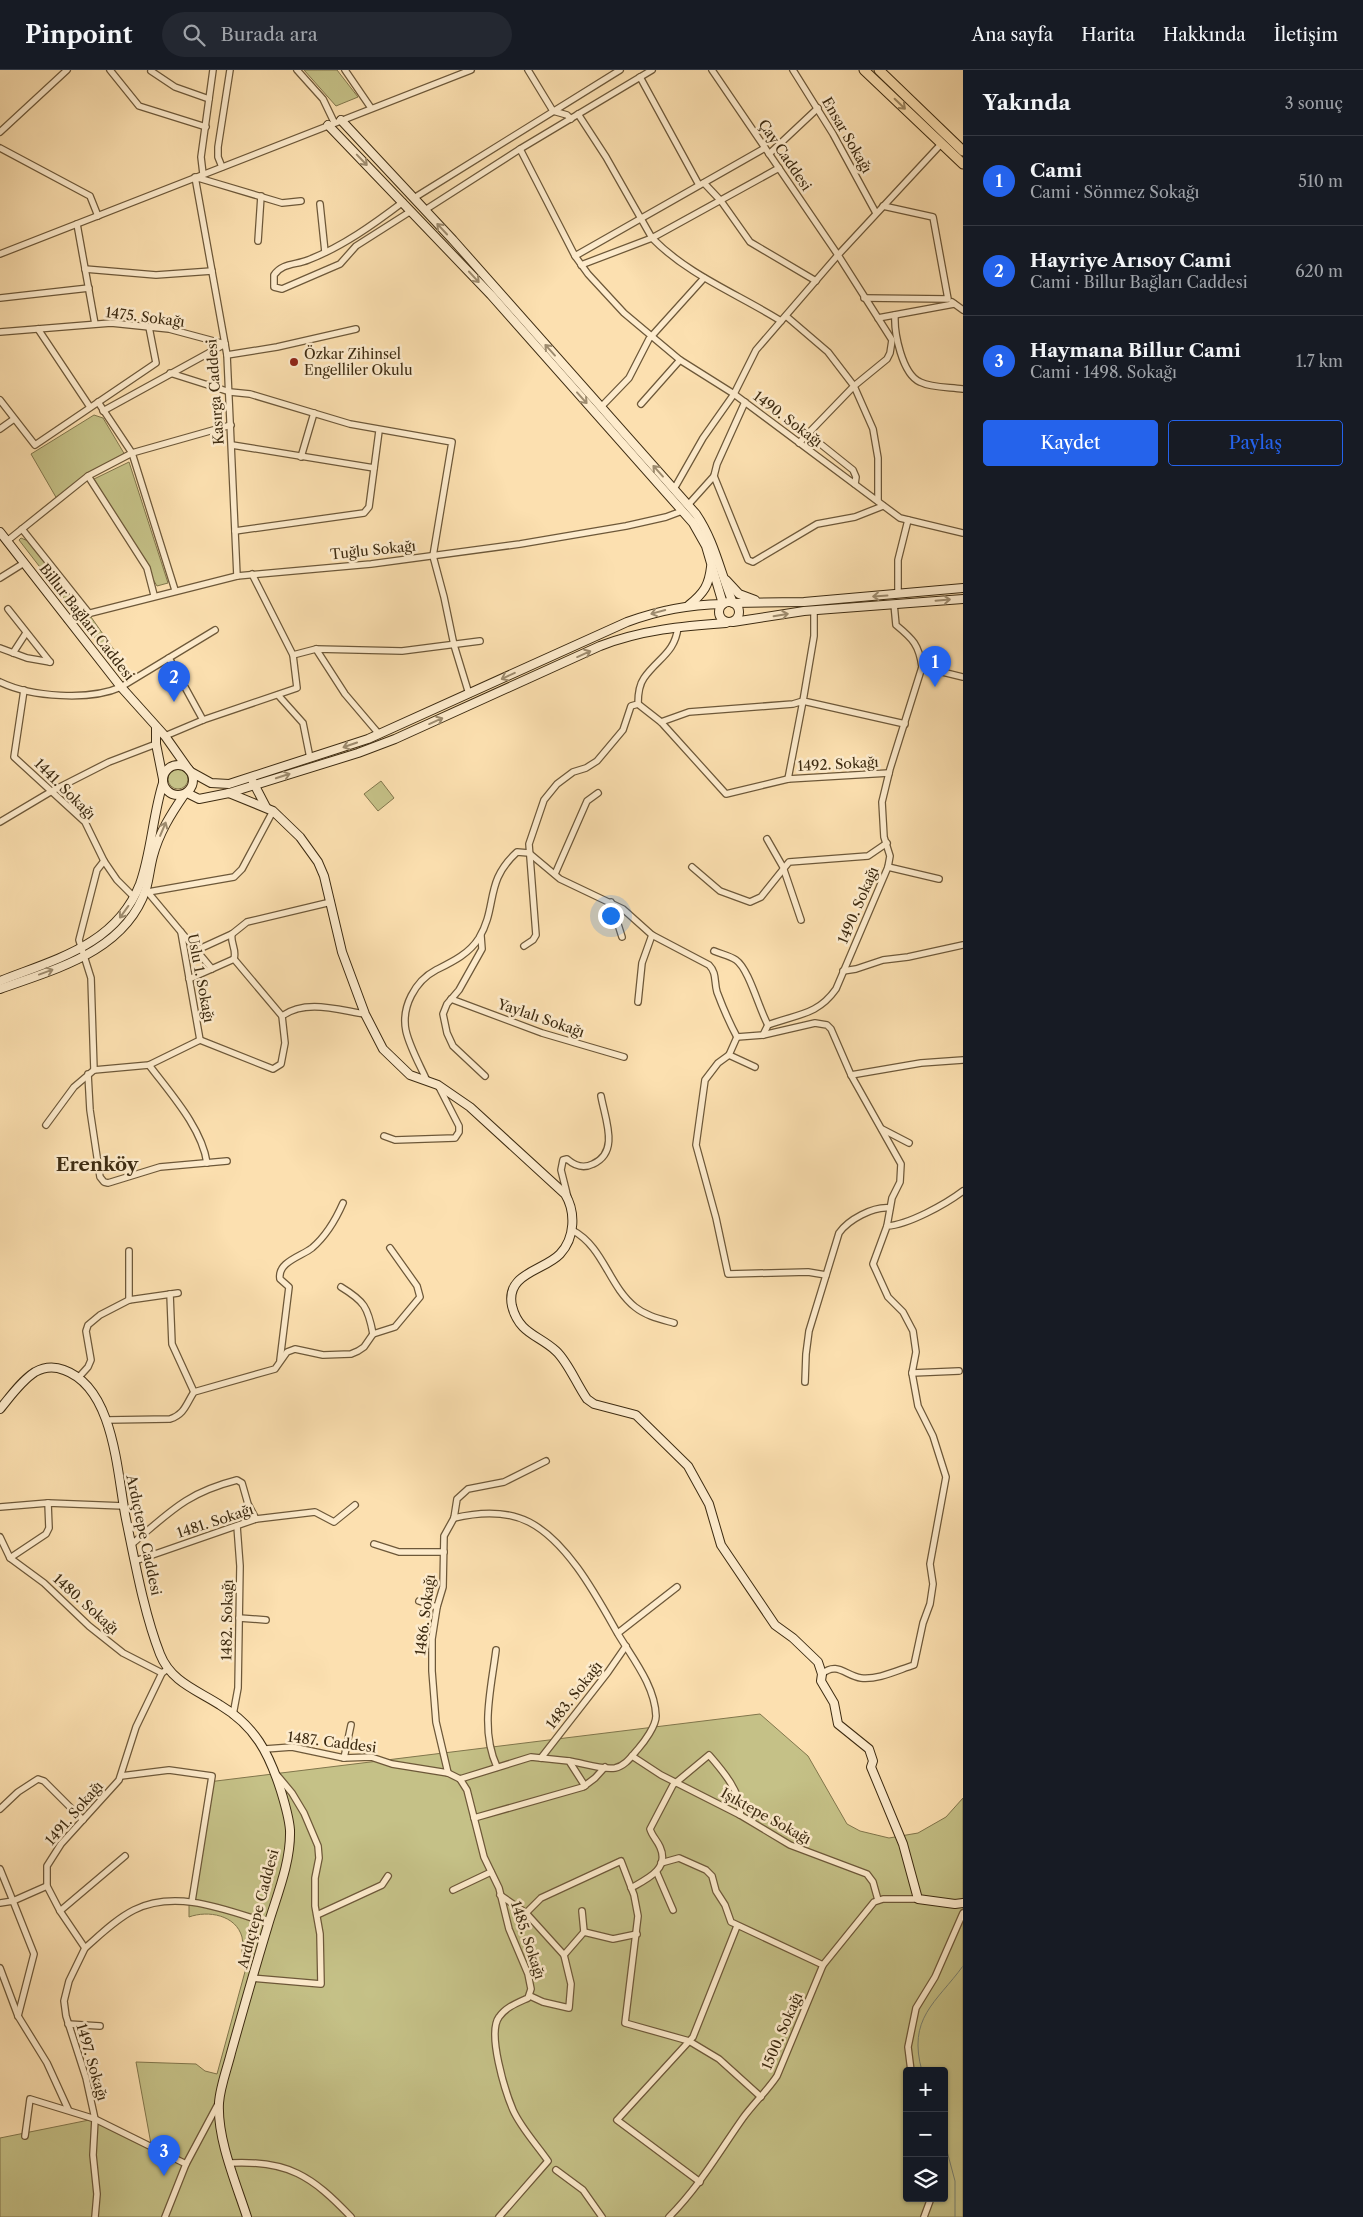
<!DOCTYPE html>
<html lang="tr">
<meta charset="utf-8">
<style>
:root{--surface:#171b24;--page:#242831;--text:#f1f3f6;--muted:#9ea1a6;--line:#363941;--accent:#2563eb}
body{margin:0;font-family:"Libre Caslon Text",serif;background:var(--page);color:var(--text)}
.controls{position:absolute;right:15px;bottom:15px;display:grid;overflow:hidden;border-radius:5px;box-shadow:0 1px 4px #0004}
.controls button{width:45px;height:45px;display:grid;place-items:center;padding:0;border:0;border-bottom:1px solid var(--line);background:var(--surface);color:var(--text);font:25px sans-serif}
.you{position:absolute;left:610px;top:845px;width:18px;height:18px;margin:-12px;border:4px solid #fff;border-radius:50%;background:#1a73e8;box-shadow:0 0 0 8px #1a73e833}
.badge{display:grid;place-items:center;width:32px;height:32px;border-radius:50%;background:var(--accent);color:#fff;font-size:16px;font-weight:700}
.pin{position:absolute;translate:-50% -41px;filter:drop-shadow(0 1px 2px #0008)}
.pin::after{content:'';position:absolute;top:26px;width:18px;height:15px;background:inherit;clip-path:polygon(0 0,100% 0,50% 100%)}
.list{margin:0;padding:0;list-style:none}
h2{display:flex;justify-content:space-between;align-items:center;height:65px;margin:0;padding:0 20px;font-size:21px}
h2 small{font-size:16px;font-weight:400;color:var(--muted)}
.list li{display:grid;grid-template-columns:32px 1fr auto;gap:15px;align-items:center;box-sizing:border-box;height:90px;padding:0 20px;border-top:1px solid var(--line)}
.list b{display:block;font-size:19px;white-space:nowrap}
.list p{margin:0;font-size:16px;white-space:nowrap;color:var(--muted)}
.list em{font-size:16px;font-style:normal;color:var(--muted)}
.actions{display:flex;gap:10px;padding:15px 20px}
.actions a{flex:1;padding:11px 0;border:1px solid var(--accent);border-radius:5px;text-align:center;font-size:18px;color:var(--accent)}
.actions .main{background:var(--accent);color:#fff}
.icon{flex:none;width:28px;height:28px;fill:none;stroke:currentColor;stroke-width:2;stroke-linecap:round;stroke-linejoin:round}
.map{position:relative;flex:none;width:963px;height:2147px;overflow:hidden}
header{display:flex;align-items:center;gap:30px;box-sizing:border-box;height:70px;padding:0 25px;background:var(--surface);border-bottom:1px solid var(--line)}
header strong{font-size:24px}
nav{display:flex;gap:28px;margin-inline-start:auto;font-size:18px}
.search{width:350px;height:45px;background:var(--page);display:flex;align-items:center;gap:12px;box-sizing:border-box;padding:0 18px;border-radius:28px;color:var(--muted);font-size:19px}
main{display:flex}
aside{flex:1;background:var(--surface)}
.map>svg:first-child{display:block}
</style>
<header>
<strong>Pinpoint</strong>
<div class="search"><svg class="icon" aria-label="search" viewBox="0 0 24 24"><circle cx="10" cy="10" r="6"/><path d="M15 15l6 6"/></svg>Burada ara</div>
<nav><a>Ana sayfa</a><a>Harita</a><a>Hakkında</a><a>İletişim</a></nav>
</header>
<main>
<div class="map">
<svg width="963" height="2147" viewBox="0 0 963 2147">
<rect width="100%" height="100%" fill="#fce0b0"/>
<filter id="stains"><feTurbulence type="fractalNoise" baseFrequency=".004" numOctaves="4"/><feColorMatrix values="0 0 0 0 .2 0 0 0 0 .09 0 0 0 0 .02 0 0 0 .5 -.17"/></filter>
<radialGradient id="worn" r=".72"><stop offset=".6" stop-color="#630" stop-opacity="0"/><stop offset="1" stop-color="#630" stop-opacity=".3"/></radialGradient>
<!-- green -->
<g fill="#c5c187" stroke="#81764c" fill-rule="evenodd">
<path d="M304 0H337L358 27 336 36Z"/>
<path d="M94 345 103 348 125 385 57 429 31 384Z"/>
<path d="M129 392 168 513 157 516 94 409Z"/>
<path d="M21 468 28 471 78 534 70 536 19 470Z"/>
<path d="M91 547 117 584 111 588 80 549Z"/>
<circle cx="178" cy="709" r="10"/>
<path d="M381 711 394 728 378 741 364 724Z"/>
<path d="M760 1644 808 1686 847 1754 860 1761 889 1768 918 1763 946 1747 963 1728V2147H0V2068L99 2048 151 2074 136 1992 196 1994 205 2001 217 2004 246 1898C246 1893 244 1891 242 1886 241 1881 244 1874 242 1867 236 1845 208 1840 189 1847V1832L208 1712ZM907 2001H944V2128H907Z"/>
</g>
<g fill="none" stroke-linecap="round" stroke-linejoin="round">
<!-- stream -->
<g stroke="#798172" stroke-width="1">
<path d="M922 2001C907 1948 936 1933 963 1896"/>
<path d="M944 2070 955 2111V2147"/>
</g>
<defs>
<g id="street">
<path d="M110 0 139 36 206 57"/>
<path d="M297 0 323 29 334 52"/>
<path d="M345 0 371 38"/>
<path d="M528 0 553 41 567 45 571 49"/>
<path d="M712 0 838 185 892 270 890 283 887 289 854 316 873 359 878 388V431"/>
<path d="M793 0 833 64 876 143"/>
<path d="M151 1 175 17 209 29"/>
<path d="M640 7 699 115"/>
<path d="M578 44 606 87 652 168C688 205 738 224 781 251"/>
<path d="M0 62 67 0"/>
<path d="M0 78 90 126 98 146"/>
<path d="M520 79 575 186 588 204 624 243 680 290 734 324 900 448 963 463"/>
<path d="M769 84 818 38"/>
<path d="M222 97 218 87V77L230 0"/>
<path d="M203 104 201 87 213 0"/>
<path d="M704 113 721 131 750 172 816 211"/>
<path d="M414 128 620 0"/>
<path d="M403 132C374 154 342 177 308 190 296 195 282 193 274 205V217L282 219 340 194 356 176 411 141"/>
<path d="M320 134 325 182"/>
<path d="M425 140 520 79 652 0"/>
<path d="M77 154 95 254"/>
<path d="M258 171 261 126"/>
<path d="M0 184 471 0"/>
<path d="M575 186 765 78"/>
<path d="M581 195 652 168 779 98"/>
<path d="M85 199 156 205 212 201"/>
<path d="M0 228 89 218"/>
<path d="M864 228 948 229 933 147 883 136"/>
<path d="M952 232 963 240"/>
<path d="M895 245C894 263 902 304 920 312 932 318 950 317 963 319"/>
<path d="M786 246 828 282 854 316 799 373"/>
<path d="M878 248 954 234"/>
<path d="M38 259 90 337"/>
<path d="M0 262 111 253 169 259 225 274"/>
<path d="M227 285 277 277 356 259"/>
<path d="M170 303 230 322 250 324 350 354 452 372 433 486 444 527 454 575 469 624"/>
<path d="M0 330 35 375 156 293 149 257"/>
<path d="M98 332 132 383 175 520"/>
<path d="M641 334 680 290"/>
<path d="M601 337 629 308 649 269 704 208"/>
<path d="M103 341 225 274"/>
<path d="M0 359 14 349"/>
<path d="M808 364 853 400 856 407 855 414"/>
<path d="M232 375 374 398"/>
<path d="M301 387 314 343"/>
<path d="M88 406 147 498 154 525"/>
<path d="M714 406 748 490 753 492 817 454 855 447 883 436"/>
<path d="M674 419 703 368 734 324 756 280 838 185 942 73"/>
<path d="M688 435 714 406 717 394 745 332"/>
<path d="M22 459 88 542"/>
<path d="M235 461 364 443 369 437 379 361"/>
<path d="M7 471 88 406 132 383 231 355"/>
<path d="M237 506 227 285 195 107 282 133 301 131"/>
<path d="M0 508 24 493"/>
<path d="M898 524V490L908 450"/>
<path d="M8 539 50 592"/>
<path d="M814 540V566L803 631 905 654"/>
<path d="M67 549 237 506 371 494 520 474 626 456 666 447 682 441"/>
<path d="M0 578 27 588 50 592"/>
<path d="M316 579 345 624 379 664"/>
<path d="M13 583 26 563"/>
<path d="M293 585 316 579 402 581 480 571"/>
<path d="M169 588 203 650"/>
<path d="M922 597 963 607"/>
<path d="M0 612C31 627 90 631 121 617L215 560"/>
<path d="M24 620 14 687 85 752 104 791 117 810 133 826"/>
<path d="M278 625 303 653 310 688"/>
<path d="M638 634 661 652 726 724 788 709 889 703"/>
<path d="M661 652 689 642 793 634 803 631 788 709"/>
<path d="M165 666 203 650 297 618 293 585 252 504"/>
<path d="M0 752 52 721 109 692 156 674"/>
<path d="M767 769 783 797 801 850"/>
<path d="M692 797 720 821 750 832 761 827 789 792 868 786 887 773"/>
<path d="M888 797 939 809"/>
<path d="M555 804 587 731 598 723"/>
<path d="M146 820 212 899"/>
<path d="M148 822 234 807 242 799 273 741"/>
<path d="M611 832 622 867"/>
<path d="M181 862 200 970"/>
<path d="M481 866 482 879 459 920 447 934 443 944 447 963 453 976 485 1006"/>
<path d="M524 876 533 870 536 865 529 774 544 730 557 714 573 702 586 698 597 691 623 660 631 636 638 634C638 625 639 615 644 608 658 588 675 583 678 557"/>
<path d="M197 880 232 864"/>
<path d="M714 881C721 884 730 886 736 890 749 899 759 939 768 955"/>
<path d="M234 889C237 879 230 873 232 864L247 852 331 832"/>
<path d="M843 901 856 899 883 890 908 887 963 875"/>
<path d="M189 909 234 889 282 946 285 973 281 994 273 999 200 970"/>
<path d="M451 929 542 963 624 987"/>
<path d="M638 932 642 893 652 865"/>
<path d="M282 946C306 929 338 940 365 944"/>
<path d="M763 965 768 955C796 944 817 946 836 919L888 797 890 786 884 767 882 732 890 699 922 597C919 575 913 569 896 555L894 534"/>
<path d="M737 967 729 985 718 993 705 1010 696 1075 716 1148 728 1204 808 1202 826 1205"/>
<path d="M737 967 763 965 815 953 827 955 831 959 851 1005 901 1094 900 1112 892 1128 887 1156"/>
<path d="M729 985 755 997"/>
<path d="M149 995C170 1023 202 1058 207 1093"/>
<path d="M94 1000 91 908 79 870 97 800 104 791"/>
<path d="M88 1004 90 1040 100 1107 104 1112 108 1113 160 1097 227 1091"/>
<path d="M851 1005 921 993 963 990"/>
<path d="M427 1011C420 995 410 978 406 961 401 937 415 911 436 900 452 892 469 884 479 868 498 836 484 812 517 782L529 783 560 809 623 839 652 865 709 895C717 903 714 912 717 922 723 938 729 952 737 967"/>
<path d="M46 1055 74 1017 94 1000 149 995 200 970"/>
<path d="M882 1059 909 1073"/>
<path d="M384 1066 395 1070 455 1068 459 1062V1056L438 1015"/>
<path d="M568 1128 561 1100 563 1090 567 1089C575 1096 583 1099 593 1094 620 1082 605 1049 601 1026"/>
<path d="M572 1160C604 1177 608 1215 635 1237 646 1246 660 1249 674 1253"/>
<path d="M341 1217C364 1231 368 1237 373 1264"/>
<path d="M170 1224 172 1274 194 1322"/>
<path d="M129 1230V1181"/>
<path d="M280 1290 289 1217 280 1209C277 1192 302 1186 312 1178 326 1166 336 1149 343 1133"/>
<path d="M912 1303 959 1301"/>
<path d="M79 1307 88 1297 91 1290 86 1261 88 1255 100 1245 129 1230 178 1223"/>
<path d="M805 1312 806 1284 809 1261 839 1163C848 1150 873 1136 890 1138"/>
<path d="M107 1350 170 1349C185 1344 186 1334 194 1322L275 1299 287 1282 295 1279 323 1285 351 1284 358 1281 364 1277 373 1264 395 1257 420 1227 417 1216 390 1178"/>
<path d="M0 1437 48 1433 124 1436"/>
<path d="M454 1448C479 1442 505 1440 529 1452 568 1472 597 1527 618 1564 633 1589 655 1616 656 1646 656 1656 644 1672 638 1679 631 1687 625 1696 615 1698 601 1700 583 1693 569 1691"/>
<path d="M0 1467 10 1488 44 1513 89 1556 123 1583 162 1603 165 1601"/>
<path d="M132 1474C170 1442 186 1423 237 1410L242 1413 248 1434 256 1449"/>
<path d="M374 1474 399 1482H444"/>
<path d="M10 1488 46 1464 49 1458 48 1433"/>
<path d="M135 1491 256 1449 315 1442 334 1452 355 1435"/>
<path d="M419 1531 437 1537"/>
<path d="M239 1548 266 1550"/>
<path d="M618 1563 677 1517"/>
<path d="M496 1580C491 1620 480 1660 497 1697"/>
<path d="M162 1603 136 1657 119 1710 61 1774 47 1796V1816L60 1841 85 1878C100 1865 116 1849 134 1840 177 1819 226 1840 268 1853"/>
<path d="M822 1604C837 1591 846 1606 861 1608 878 1610 898 1600 914 1595L923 1553 930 1534 933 1514 930 1494 946 1407 933 1366 918 1336 912 1303 916 1282 913 1261 903 1242 888 1227 873 1194 887 1156C908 1155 946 1134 963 1121"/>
<path d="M233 1645 238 1618 240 1496 237 1456"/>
<path d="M265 1679 292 1677 344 1688 371 1687 392 1694 448 1703 460 1709 531 1687 569 1691 585 1716"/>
<path d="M632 1686 661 1705 740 1745 790 1775 867 1804 873 1812 878 1830"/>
<path d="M344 1688 351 1655"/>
<path d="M541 1688 608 1602 626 1576"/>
<path d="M448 1703 436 1652 432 1601V1569L437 1537 443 1517 444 1466 454 1448 457 1429 468 1419 504 1412 546 1391"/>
<path d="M121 1706 169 1700 212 1706 192 1831"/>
<path d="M460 1709 467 1720 484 1787 499 1818 509 1859 528 1904 531 1919 528 1928C517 1933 506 1937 499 1947 487 1963 505 2021 513 2040 521 2058 537 2075 548 2091L499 2147"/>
<path d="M0 1739 18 1722 38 1709 44 1711 83 1750"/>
<path d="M474 1748 583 1717 595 1708 605 1697"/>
<path d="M661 1793 679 1788 706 1800 712 1806 716 1821 725 1835 731 1852 823 1895"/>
<path d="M0 1799 13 1831 47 1816"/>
<path d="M657 1803 673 1840"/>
<path d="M631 1818C647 1809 670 1799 660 1777 657 1770 652 1766 650 1759L673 1715 709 1685C722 1700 743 1724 740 1745"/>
<path d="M453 1820 491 1802"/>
<path d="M500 1825 526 1843 564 1885 571 1914 569 1938 543 1932 530 1926"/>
<path d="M0 1833 13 1831 34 1884 18 1946"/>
<path d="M60 1841 125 1786"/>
<path d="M582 1841 584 1862"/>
<path d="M526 1843 541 1828 621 1791 634 1825 638 1846 625 1953 689 1971 719 1989 761 2027"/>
<path d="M317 1845 382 1815 388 1806"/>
<path d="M85 1878 69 1911 64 1931 66 1946 86 2008 95 2049 93 2085 97 2124 95 2147"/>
<path d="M564 1885 584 1862 613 1869 637 1864"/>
<path d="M0 1898 18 1946 47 1993 68 2039"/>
<path d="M252 1908 321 1914 320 1864 315 1836V1808L319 1788 318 1776 304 1743 292 1723 277 1705"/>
<path d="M68 1954 100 1956"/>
<path d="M911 2001 908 1977 916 1938 935 1907 963 1843"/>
<path d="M25 2066 30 2029 95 2049 186 2094"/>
<path d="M230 2093C288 2090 312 2106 351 2147"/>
<path d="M556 2100 583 2120 602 2147"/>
<path d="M944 2100V2101"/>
<path d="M700 2112 617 2050 693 1967 737 1856"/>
<path d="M165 2147 186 2094 218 2034"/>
<path d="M669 2147C699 2117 719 2082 743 2048 754 2033 767 2021 777 2006L823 1895 874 1832 883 1829H918"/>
<path d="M924 2147 931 2128"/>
</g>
<g id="secondary">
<path d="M341 50 453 170 696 444C715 472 720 502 733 533L804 532 963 518"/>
<path d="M0 462 121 617 165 666 189 700"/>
<path d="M726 510 739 524 755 530"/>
<circle cx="729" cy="542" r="10"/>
<path d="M689 535C704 523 709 515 711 497"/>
<path d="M733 552 804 541 963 529"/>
<path d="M156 657V674L163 709"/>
<circle cx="178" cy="710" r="15"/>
<path d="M191 702 211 713 229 714 368 669 627 552C660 540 688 535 723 534L706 476 693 453 491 225 328 55"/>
<path d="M253 712 266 737"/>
<path d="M187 723 199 729 229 723 358 683 395 669 600 576C641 560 683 556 726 553"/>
<path d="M229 723 273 741 300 767 318 792 324 806 342 882 365 944 383 979 410 1005 438 1015 470 1037 565 1124C576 1142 575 1168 560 1184 544 1201 505 1203 512 1236 519 1264 539 1265 556 1281 568 1292 577 1315 587 1329L594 1334 636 1345 688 1396 709 1434 721 1475 775 1555 793 1568 818 1592 822 1604 821 1611 834 1633 838 1654 869 1679 873 1691 871 1697 903 1774 918 1829 955 1834 963 1833"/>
<path d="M0 911C56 889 116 875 140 814 151 784 153 744 163 713"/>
<path d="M0 919C55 899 125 882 146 819 149 809 150 797 153 786 159 763 171 744 184 725"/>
<path d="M0 1339C10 1327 21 1311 35 1302 44 1297 54 1296 64 1300 115 1318 117 1405 126 1449 135 1492 144 1543 160 1584 171 1612 197 1620 220 1635 255 1656 269 1683 281 1721 285 1734 289 1747 290 1760 291 1792 277 1825 268 1855 255 1898 243 1940 231 1983 227 1999 220 2017 219 2033 217 2069 236 2113 247 2147"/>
</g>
<g id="primary">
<path d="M864 0 963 94"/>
<path d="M879 0 963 81"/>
</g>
</defs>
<!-- street casing -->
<use href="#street" stroke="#6d5839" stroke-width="8"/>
<!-- secondary casing -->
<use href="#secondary" stroke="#3d2b11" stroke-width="10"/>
<!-- primary casing -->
<use href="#primary" stroke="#3d2b11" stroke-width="11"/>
<!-- street -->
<use href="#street" stroke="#fdebcc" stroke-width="5.5"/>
<!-- secondary -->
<use href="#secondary" stroke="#fdebcc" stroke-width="8"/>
<!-- primary -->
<use href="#primary" stroke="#fce0b0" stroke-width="9"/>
</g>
<!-- one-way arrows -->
<defs><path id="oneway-shaft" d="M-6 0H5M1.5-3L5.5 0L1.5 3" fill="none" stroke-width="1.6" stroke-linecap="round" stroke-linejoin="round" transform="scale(1.25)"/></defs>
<use stroke="#9c8660" href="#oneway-shaft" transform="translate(900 34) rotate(44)"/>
<g stroke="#9d8b6e">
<use href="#oneway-shaft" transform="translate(362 90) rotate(46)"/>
<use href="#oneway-shaft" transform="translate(442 159) rotate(-133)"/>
<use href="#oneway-shaft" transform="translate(474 207) rotate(47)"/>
<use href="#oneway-shaft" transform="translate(550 280) rotate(-132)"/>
<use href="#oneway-shaft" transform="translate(582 328) rotate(48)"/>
<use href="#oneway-shaft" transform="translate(658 401) rotate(-132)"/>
<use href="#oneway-shaft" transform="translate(880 526) rotate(176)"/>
<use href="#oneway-shaft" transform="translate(943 530) rotate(-5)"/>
<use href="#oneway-shaft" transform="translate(658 542) rotate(165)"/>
<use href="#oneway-shaft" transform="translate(781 545) rotate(-9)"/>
<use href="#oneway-shaft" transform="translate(584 584) rotate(-24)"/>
<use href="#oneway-shaft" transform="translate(508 606) rotate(155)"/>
<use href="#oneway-shaft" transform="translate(436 651) rotate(-24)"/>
<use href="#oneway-shaft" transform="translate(350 675) rotate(161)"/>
<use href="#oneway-shaft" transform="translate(283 706) rotate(-18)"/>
<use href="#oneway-shaft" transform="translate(163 759) rotate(-67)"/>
<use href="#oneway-shaft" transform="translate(124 842) rotate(126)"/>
<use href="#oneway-shaft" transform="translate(46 902) rotate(-20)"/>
</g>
<!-- markers -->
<circle fill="#8f2418" stroke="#fdebcc" stroke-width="2" cx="294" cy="292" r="5"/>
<g text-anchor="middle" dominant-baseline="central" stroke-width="5" stroke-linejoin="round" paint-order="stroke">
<!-- street labels -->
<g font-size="14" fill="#3d2b11" stroke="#fdebcc">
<text transform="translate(847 65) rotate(60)">Ensar Sokağı</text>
<text transform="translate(785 85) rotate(56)">Çay Caddesi</text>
<text transform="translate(145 247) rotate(7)">1475. Sokağı</text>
<text transform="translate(215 322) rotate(-94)">Kasırga Caddesi</text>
<text transform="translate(788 349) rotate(37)">1490. Sokağı</text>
<text transform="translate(373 480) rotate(-6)">Tuğlu Sokağı</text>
<text transform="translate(87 552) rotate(52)">Billur Bağları Caddesi</text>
<text transform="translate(838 694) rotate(-3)">1492. Sokağı</text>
<text transform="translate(65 719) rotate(45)">1441. Sokağı</text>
<text transform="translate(858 835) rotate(-67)">1490. Sokağı</text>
<text transform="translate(201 908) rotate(79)">Uslu 1. Sokağı</text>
<text transform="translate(541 948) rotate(19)">Yaylalı Sokağı</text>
<text transform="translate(215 1451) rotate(-18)">1481. Sokağı</text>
<text transform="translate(144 1465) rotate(78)">Ardıçtepe Caddesi</text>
<text transform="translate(86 1534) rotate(42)">1480. Sokağı</text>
<text transform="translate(425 1545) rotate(-83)">1486. Sokağı</text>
<text transform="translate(227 1550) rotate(-89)">1482. Sokağı</text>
<text transform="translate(574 1625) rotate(-52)">1483. Sokağı</text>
<text transform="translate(332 1672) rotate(7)">1487. Caddesi</text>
<text transform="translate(74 1743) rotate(-49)">1491. Sokağı</text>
<text transform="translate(766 1746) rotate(29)">Işıktepe Sokağı</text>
<text transform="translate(258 1839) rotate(-75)">Ardıçtepe Caddesi</text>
<text transform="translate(528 1870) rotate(72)">1485. Sokağı</text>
<text transform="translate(782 1961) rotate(-67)">1500. Sokağı</text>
<text transform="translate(92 1992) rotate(74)">1497. Sokağı</text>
</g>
<!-- poi labels -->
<g font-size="14" fill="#3d2b11" stroke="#fdebcc" text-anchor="start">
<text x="304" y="284">Özkar Zihinsel<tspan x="304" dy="16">Engelliler Okulu</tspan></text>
</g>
<!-- district labels -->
<g font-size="19" font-weight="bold" fill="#3d2b11" stroke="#fdebcc">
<text x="97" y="1094">Erenköy</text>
</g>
</g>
<rect width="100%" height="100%" filter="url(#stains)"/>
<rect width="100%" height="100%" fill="url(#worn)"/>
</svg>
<div class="controls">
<button>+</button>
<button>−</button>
<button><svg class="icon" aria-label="layers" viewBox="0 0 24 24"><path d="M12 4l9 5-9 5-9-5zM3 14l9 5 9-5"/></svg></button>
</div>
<div class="you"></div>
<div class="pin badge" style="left:935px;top:617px">1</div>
<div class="pin badge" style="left:174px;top:632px">2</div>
<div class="pin badge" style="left:164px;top:2106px">3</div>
</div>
<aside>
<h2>Yakında<small>3 sonuç</small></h2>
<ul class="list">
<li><span class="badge">1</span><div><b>Cami</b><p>Cami · Sönmez Sokağı</p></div><em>510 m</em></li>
<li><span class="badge">2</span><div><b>Hayriye Arısoy Cami</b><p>Cami · Billur Bağları Caddesi</p></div><em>620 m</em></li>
<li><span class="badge">3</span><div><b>Haymana Billur Cami</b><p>Cami · 1498. Sokağı</p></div><em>1.7 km</em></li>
</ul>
<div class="actions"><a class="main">Kaydet</a><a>Paylaş</a></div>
</aside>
</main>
